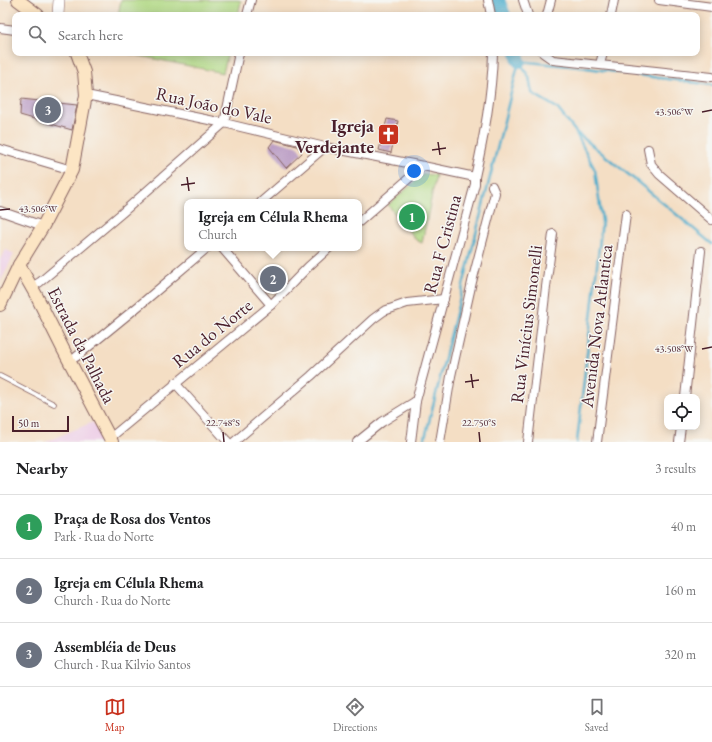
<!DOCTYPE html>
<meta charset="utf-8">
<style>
:root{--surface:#fff;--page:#f2f2f2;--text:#202124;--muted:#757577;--line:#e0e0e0;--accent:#c8321e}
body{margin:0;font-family:"EB Garamond",serif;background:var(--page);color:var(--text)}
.controls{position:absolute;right:12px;bottom:12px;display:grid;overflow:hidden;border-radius:8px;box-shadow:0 2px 10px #0003}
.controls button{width:36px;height:36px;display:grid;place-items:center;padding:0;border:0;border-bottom:1px solid var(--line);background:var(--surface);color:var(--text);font:20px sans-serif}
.scale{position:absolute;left:12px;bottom:10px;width:57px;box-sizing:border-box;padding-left:4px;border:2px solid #4a1f2b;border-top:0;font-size:11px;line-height:14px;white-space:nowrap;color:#4a1f2b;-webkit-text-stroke:3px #f6f6f2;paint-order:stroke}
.you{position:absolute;left:414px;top:171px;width:14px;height:14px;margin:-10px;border:3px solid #fff;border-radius:50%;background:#1a73e8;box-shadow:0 0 0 6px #1a73e833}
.badge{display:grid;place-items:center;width:26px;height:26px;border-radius:50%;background:var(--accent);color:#fff;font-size:13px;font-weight:700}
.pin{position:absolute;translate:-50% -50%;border:2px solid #fff;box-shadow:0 1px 4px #0006}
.popup{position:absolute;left:184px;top:199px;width:178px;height:52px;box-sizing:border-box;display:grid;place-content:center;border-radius:8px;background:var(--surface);filter:drop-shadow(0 1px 3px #0005);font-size:13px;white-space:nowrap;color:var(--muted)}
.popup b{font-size:15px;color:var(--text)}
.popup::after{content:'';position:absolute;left:50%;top:100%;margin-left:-8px;border:8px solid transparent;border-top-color:var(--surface)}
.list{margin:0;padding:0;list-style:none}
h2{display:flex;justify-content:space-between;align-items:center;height:52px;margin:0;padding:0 16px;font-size:17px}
h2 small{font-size:13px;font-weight:400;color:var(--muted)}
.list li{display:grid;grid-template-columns:26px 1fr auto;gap:12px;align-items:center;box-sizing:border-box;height:64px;padding:0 16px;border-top:1px solid var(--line)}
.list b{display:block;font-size:15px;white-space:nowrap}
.list p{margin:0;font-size:13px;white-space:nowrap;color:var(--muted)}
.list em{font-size:13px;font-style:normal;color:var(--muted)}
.icon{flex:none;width:22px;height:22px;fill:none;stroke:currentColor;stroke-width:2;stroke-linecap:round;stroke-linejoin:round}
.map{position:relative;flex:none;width:712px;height:442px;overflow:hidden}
.search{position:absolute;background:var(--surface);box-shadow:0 2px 10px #0003;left:12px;right:12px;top:12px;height:44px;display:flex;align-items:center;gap:10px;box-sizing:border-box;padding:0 14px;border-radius:8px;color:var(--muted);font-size:15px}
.sheet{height:244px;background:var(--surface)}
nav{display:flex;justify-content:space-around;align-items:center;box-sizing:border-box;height:56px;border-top:1px solid var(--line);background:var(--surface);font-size:11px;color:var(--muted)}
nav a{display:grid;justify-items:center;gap:2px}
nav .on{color:var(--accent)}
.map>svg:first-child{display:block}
</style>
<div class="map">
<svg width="712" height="442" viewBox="0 0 712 442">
<rect width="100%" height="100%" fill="#f6f6f2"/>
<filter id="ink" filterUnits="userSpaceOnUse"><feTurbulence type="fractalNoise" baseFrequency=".025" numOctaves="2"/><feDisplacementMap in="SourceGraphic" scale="8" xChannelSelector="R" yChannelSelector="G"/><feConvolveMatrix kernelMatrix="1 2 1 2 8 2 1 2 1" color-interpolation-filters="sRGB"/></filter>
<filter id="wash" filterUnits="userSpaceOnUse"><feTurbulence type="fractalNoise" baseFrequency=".012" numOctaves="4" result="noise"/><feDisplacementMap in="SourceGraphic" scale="16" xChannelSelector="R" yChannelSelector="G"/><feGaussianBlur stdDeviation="0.9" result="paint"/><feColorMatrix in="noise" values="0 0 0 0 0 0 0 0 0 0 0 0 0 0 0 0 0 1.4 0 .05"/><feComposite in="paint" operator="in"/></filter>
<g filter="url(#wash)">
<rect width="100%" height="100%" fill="#f4dec4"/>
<!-- built -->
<g fill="#eed0e7">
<path d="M5 249 14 254 1 281 0 260Z"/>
<path d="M93 422 103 442H45Z"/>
</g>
<!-- green -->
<g fill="#b0d883" stroke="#7d7c57">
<path d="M121 0H238L241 1 238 15H118Z"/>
<path d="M126 53H228L223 73Z"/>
<path d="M424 174 436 175 422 243 416 240 388 205Z"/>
</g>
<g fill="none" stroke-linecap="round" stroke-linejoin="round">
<!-- stream -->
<g stroke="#4eadcc" stroke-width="2.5">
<path d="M519 61 529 77 532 93 557 108 575 131 595 170 602 221 577 442"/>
<path d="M519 61 579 67 712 85"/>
<path d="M577 133 634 179 712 244"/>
<path d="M424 442 519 61"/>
</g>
<!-- river -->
<g stroke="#4eadcc" stroke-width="14">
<path d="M498 0 504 15"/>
<path d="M517 53 519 61"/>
</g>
</g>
<g id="blocks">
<!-- building -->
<g fill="#bb9ec5">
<path d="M21 99 77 105 72 130 20 115Z"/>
<path d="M387 119 398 121 391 153 379 150Z"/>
<path d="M274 140 297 146 302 153 286 168 269 147Z"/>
<path d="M275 264 285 277 269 292 262 281 274 270 271 266Z"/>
</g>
</g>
</g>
<g filter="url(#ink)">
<use href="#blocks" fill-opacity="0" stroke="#866261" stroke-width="1"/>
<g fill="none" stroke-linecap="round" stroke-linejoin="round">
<defs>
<path id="service" d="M0 376 54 404"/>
<g id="minor">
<path d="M488 0 491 15"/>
<path d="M523 0 528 15"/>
<path d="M659 0 712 7"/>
<path d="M247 15 251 0"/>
<path d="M547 15 551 0"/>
<path d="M611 15 614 0"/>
<path d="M0 28 15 30"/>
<path d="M543 53 553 60 712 77"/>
<path d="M600 64 603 53"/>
<path d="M86 95 224 123 325 147 423 166 475 177"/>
<path d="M0 149 72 170"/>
<path d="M648 149 651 164 659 174 712 220"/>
<path d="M261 202 325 147"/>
<path d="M0 211 43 226"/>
<path d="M359 222 423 166"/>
<path d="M222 248 271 305"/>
<path d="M32 287 40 282 122 213 224 123 239 53"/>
<path d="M76 357 141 304 207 248"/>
<path d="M175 383 228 442"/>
<path d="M685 397 701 251"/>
<path d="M110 438 271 305 308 267 329 248"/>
<path d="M234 442 311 376 373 319 384 311 407 303 444 299"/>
<path d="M357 442 382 422 416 401"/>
<path d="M411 442 416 401 475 184V177C484 136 492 95 493 53"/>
<path d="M440 442 451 376 472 282 495 193 492 186"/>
<path d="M528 442 546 287 553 234"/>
<path d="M597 442 626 214"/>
<path d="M679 442 681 427"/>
</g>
<path id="tertiary" d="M58 15 59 0"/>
<g id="secondary">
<path d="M18 0 38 15"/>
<path d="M19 265 36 295 63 349 112 442"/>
<path d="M0 305 19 265 43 226 72 170 86 95 84 72 77 53"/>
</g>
</defs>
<!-- service casing -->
<use href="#service" stroke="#866261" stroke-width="5.5"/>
<!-- minor casing -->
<use href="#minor" stroke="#866261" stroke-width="10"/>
<!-- tertiary casing -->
<use href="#tertiary" stroke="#866261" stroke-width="12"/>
<!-- secondary casing -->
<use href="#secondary" stroke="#866261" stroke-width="14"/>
<!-- service -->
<use href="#service" stroke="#fff" stroke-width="4"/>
<!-- minor -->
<use href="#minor" stroke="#fff" stroke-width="8"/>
<!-- tertiary -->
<use href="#tertiary" stroke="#fff" stroke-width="11"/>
<!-- secondary -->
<use href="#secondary" stroke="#fce5c4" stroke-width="12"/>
</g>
</g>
<!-- ticks -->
<path fill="none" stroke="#4a1f2b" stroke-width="1.5" d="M702 112 712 110M438 142 440 155M432 150 446 148M187 177 189 191M181 185 195 183M0 210 10 209M702 349 712 347M471 374 473 388M465 382 479 380M223 432 224 442M479 432 480 442"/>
<!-- icons -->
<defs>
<symbol id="church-square" viewBox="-11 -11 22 22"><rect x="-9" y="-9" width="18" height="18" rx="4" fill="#c8321e" stroke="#f6f6f2"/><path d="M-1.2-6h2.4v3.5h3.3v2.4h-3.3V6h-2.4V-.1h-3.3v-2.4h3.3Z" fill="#fff"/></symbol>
</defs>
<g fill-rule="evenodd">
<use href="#church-square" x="376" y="122" width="25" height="25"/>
</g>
<g text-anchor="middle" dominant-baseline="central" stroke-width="3" stroke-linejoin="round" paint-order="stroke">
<!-- street labels -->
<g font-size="18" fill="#4a1f2b" stroke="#f6f6f2">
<text transform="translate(214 105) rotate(12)">Rua João do Vale</text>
<text transform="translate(442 244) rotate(-75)">Rua F Cristina</text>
<text transform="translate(526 324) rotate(-83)">Rua Vinícius Simonelli</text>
<text transform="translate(596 326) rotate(-83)">Avenida Nova Atlantica</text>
<text transform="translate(212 333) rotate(-39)">Rua do Norte</text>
<text transform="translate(82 345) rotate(63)">Estrada da Palhada</text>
</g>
<!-- poi labels -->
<g font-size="18" font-weight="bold" fill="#4a1f2b" stroke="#f6f6f2" text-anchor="end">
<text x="374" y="125">Igreja<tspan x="374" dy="21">Verdejante</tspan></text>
</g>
</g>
<g font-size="10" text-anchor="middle" fill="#4a1f2b" stroke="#f6f6f2" stroke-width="3" stroke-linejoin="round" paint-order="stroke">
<text x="674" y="115">43.506°W</text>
<text x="38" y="212">43.506°W</text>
<text x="674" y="352">43.508°W</text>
<text x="223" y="426">22.748°S</text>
<text x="479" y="426">22.750°S</text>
</g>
</svg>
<div class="controls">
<button><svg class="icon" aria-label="locate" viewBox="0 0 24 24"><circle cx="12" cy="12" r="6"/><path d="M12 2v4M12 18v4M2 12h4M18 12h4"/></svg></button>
</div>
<div class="scale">50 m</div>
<div class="you"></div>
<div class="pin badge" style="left:412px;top:217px;background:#2e9e5b">1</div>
<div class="pin badge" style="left:273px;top:279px;background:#6b7280">2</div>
<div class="popup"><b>Igreja em Célula Rhema</b>Church</div>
<div class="pin badge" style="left:48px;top:110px;background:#6b7280">3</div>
<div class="search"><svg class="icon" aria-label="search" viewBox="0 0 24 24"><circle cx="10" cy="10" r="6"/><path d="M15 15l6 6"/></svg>Search here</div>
</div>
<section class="sheet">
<h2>Nearby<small>3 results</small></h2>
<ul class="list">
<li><span class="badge" style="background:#2e9e5b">1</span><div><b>Praça de Rosa dos Ventos</b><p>Park · Rua do Norte</p></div><em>40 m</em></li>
<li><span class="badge" style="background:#6b7280">2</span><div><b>Igreja em Célula Rhema</b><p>Church · Rua do Norte</p></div><em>160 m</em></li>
<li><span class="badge" style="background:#6b7280">3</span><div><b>Assembléia de Deus</b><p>Church · Rua Kilvio Santos</p></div><em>320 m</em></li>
</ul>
</section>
<nav>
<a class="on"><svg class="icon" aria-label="map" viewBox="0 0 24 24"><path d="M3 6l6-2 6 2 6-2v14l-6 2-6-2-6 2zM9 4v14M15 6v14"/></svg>Map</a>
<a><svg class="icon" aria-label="directions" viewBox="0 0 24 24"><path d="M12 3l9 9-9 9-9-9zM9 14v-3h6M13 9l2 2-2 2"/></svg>Directions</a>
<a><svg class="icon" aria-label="saved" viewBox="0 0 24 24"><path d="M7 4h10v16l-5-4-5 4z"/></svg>Saved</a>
</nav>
